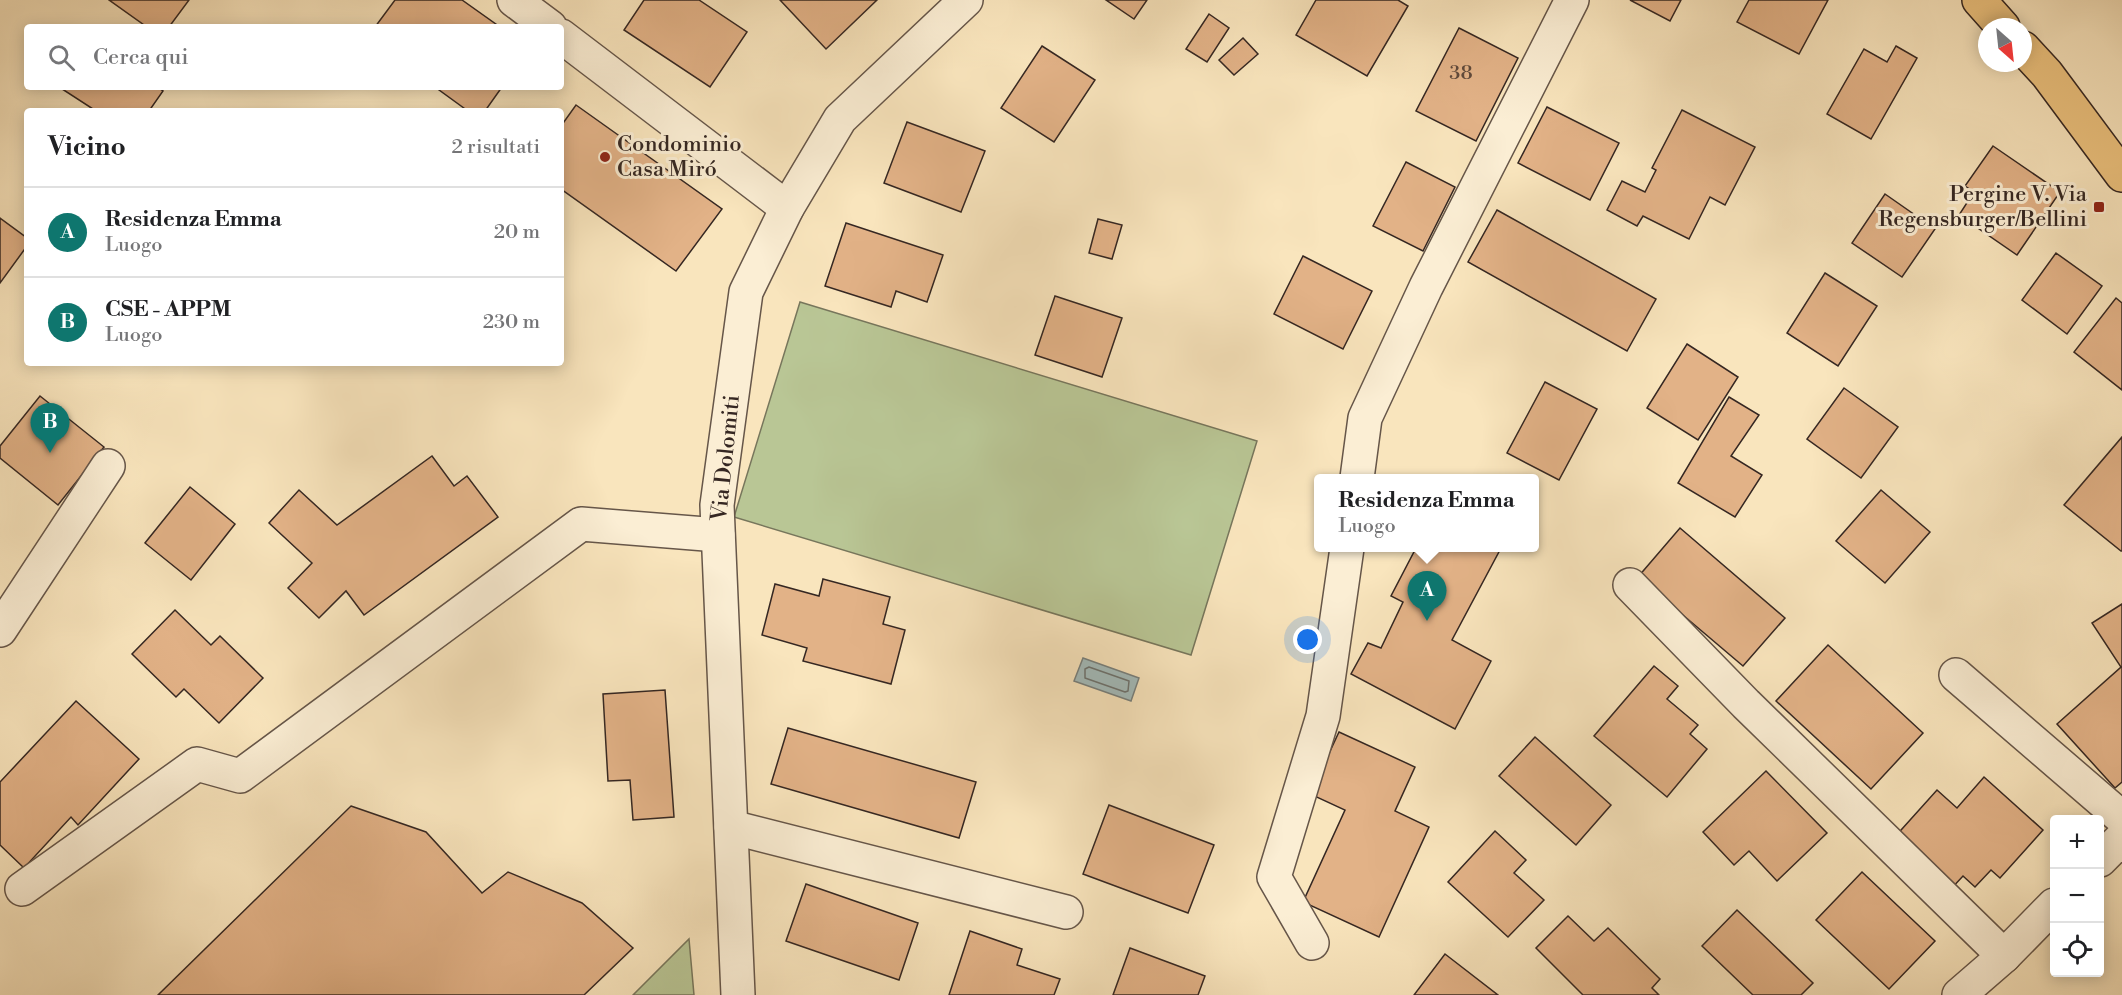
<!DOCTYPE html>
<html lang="it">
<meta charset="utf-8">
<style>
:root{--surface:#fff;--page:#f2f2f2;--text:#202124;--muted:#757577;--line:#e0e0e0;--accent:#0f766e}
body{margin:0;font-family:"Libre Bodoni",serif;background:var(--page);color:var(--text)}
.controls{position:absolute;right:18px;bottom:18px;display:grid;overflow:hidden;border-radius:6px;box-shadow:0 3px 15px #0003}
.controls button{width:54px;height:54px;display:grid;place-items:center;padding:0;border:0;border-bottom:2px solid var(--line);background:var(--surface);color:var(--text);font:30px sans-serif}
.compass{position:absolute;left:1978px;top:18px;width:54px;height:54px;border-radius:50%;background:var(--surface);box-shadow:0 3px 15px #0003;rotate:153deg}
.you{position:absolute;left:1308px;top:640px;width:21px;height:21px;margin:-15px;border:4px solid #fff;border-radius:50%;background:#1a73e8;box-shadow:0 0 0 9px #1a73e833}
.badge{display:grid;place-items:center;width:39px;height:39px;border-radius:50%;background:var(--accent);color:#fff;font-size:20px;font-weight:700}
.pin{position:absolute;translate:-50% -50px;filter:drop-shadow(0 2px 3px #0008)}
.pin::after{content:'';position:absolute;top:32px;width:21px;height:18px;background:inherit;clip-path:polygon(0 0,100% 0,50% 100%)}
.popup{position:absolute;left:1314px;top:474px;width:225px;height:78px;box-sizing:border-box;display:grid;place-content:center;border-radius:6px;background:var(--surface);filter:drop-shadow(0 2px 4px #0005);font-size:20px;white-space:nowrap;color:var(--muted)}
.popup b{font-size:22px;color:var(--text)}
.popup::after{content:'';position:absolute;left:50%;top:100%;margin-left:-12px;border:12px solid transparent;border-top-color:var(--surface)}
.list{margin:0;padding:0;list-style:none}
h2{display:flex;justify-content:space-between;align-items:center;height:78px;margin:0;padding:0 24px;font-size:26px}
h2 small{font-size:20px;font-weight:400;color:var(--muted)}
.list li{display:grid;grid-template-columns:39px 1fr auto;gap:18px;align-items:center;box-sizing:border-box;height:90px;padding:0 24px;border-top:2px solid var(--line)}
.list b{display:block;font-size:22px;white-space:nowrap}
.list p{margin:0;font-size:20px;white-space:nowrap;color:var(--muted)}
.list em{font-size:20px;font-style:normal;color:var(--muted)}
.icon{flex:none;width:33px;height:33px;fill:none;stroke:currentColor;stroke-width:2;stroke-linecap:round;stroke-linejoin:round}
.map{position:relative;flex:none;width:2122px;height:995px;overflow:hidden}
.search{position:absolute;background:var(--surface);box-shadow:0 3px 15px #0003;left:24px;top:24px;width:540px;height:66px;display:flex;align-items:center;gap:15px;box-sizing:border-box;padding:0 21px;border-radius:6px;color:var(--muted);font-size:22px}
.panel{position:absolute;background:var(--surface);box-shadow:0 3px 15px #0003;left:24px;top:108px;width:540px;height:258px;border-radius:6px}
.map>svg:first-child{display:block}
</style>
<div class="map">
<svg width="2122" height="995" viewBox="0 0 2122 995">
<rect width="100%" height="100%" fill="#f9e5bd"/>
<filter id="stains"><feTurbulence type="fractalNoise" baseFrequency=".00333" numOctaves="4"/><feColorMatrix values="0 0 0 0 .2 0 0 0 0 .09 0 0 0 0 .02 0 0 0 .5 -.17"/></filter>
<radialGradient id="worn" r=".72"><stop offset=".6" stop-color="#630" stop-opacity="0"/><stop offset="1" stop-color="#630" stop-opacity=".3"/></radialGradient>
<!-- green -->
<g fill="#b9c695" stroke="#77765c" stroke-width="1.5">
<path d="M800 302 1257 441 1191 655 734 517Z"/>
<path d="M689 939 694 995H633Z"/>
</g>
<!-- water -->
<path fill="#a3bcbc" stroke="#77807e" stroke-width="1.5" d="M1083 658 1139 678 1131 701 1074 681Z"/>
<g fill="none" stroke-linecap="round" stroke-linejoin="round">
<!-- shore -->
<path stroke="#6c726f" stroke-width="1.5" d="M1089 667 1129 681 1128 691 1125 692 1085 678V669Z"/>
</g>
<!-- building -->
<g fill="#e2b287" stroke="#352722" stroke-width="1.5">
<path d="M109 0H189L169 27H147Z"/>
<path d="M395 0H462L500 27H375Z"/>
<path d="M644 0H699L747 32 710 87 624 30Z"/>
<path d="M780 0H877L826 49Z"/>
<path d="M1106 0H1147L1134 19Z"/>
<path d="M1316 0H1398L1408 6 1367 76 1296 35Z"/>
<path d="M1630 0H1681L1670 21Z"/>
<path d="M1749 0H1828L1799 54 1737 22Z"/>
<path d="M1209 14 1229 28 1207 62 1186 49Z"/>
<path d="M1459 28 1518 58 1476 141 1416 111Z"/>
<path d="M1243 38 1258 54 1234 75 1219 60Z"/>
<path d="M1042 46 1095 80 1054 142 1001 108Z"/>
<path d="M1896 46 1917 58 1871 139 1827 114 1864 49 1887 62Z"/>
<path d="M59 87H157L163 91 149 111H96Z"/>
<path d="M435 87H502L485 111H468Z"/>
<path d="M576 105 722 209 676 271 561 189V126Z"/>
<path d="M1547 107 1619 143 1590 200 1518 163Z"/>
<path d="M1682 110 1755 147 1725 205 1710 197 1689 239 1643 216 1637 226 1607 210 1622 181 1645 192 1656 170 1652 168Z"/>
<path d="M907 122 985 151 961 212 884 183Z"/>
<path d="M1993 146 2060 192 2017 255 1959 215 1974 192 1965 186Z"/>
<path d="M1406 162 1455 187 1423 251 1373 226Z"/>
<path d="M1885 194 1935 229 1902 277 1852 243Z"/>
<path d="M1497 210 1656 299 1627 351 1468 262Z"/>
<path d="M0 218 27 238V246L0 283Z"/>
<path d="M1098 219 1122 225 1112 259 1089 253Z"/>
<path d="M846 223 943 255 927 302 896 291 891 307 825 286Z"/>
<path d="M2056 253 2102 286 2067 334 2022 300Z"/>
<path d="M1303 256 1372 291 1343 349 1274 314Z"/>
<path d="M1825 273 1877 306 1838 366 1787 333Z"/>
<path d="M1055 296 1122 318 1102 377 1035 355Z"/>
<path d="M2116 298 2122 303V390L2074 352Z"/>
<path d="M1687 344 1738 377 1698 440 1647 408Z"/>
<path d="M1545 382 1597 409 1559 480 1507 453Z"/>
<path d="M1844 388 1898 427 1861 478 1807 439Z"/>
<path d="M40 396 104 447 58 505 0 458V446Z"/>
<path d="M1729 397 1759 415 1731 456 1762 475 1735 517 1678 483Z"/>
<path d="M2122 437V551H2121L2064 505Z"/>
<path d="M432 456 454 486 467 476 498 517 364 615 346 591 319 618 288 588 312 563 269 523 299 490 337 525Z"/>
<path d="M190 487 235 524 191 580 145 543Z"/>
<path d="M1881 490 1930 532 1885 583 1836 541Z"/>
<path d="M1680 528 1785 618 1743 666 1638 577Z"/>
<path d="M1416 548H1501L1452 640 1491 661 1455 729 1351 674 1368 643 1381 648 1403 602 1391 596Z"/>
<path d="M823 579 890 597 883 624 905 630 891 684 803 661 807 648 762 635 775 584 819 596Z"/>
<path d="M2122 604V782L2115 788 2057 724 2121 667 2092 623Z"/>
<path d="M175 610 211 645 220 636 263 678 219 723 184 689 176 697 132 654Z"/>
<path d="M1828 645 1923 733 1871 789 1776 701Z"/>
<path d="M1654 666 1678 686 1667 699 1698 725 1690 734 1707 749 1667 797 1594 736Z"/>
<path d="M665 690 674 817 633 820 630 780 608 781 603 694Z"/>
<path d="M76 701 139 759 78 825 71 817 24 868 0 845V782Z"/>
<path d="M788 728 976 782 959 838 771 784Z"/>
<path d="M1339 732 1415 767 1395 811 1429 827 1379 937 1303 902 1345 810 1310 794Z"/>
<path d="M1535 737 1611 805 1576 845 1499 776Z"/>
<path d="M1766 771 1827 833 1777 881 1749 851 1734 865 1703 832Z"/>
<path d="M1984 777 2043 830 2000 878 1991 870 1975 887 1963 876 1950 890 1893 839 1937 790 1957 808Z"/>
<path d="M1109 805 1214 845 1188 913 1083 874Z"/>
<path d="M351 806 426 832 482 893 508 872 582 903 633 948 584 995H158Z"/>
<path d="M1495 831 1526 860 1514 873 1544 900 1508 937 1448 882Z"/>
<path d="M1862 872 1935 941 1889 989 1816 920Z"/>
<path d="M806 884 918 923 899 980 786 941Z"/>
<path d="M1737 910 1813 983 1801 995H1753L1702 946Z"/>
<path d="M1568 916 1594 941 1608 928 1660 979 1652 988 1659 995H1583L1536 948Z"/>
<path d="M970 931 1022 949 1017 965 1060 979 1054 995H949Z"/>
<path d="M1130 948 1205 976 1198 995H1113Z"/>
<path d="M1445 954 1498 995H1414Z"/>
</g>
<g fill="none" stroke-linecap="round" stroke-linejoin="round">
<defs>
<g id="minor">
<path d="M514 0 550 27"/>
<path d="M561 36 787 208"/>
<path d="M1357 478 1365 418 1426 287 1572 0"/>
<path d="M1630 585 1746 704 2004 956"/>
<path d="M0 630 108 466"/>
<path d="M1956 675 2122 818"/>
<path d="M731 827 1066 912"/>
<path d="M2100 860 2122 838"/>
<path d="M22 889 197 764 240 776 581 524 718 535"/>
<path d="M1312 943 1274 877 1323 716 1347 548"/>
<path d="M738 995 717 505 746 292 787 208 840 119 966 0"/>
<path d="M1959 995 2004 956 2054 905"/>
</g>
<g id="major">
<path d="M1979 0 2003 27"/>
<path d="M2023 48 2047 74 2122 175"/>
</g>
</defs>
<!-- minor casing -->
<use href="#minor" stroke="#665649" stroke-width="36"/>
<!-- major casing -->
<use href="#major" stroke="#352722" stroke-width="36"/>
<!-- minor -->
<use href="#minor" stroke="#fbeed4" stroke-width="33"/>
<!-- major -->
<use href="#major" stroke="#ecc27e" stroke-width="33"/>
</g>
<!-- markers -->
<g fill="#8f2418" stroke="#fbeed4" stroke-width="2">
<circle cx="605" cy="157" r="6"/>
<rect x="2093" y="201" width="12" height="12" rx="3"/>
</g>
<g text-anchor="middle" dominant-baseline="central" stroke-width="6" stroke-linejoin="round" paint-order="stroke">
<!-- number labels -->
<g font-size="20" fill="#604a3b">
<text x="1461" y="73">38</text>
</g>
<!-- poi labels -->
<g font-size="22" fill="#352722" stroke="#fbeed4" text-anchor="start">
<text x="617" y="144">Condominio<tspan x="617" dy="25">Casa Miró</tspan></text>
<text x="2087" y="194" text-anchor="end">Pergine V. Via<tspan x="2087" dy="25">Regensburger/Bellini</tspan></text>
</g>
<!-- street labels -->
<g font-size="22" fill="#352722" stroke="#fbeed4">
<text transform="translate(726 458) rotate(-84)">Via Dolomiti</text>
</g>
</g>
<rect width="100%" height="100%" filter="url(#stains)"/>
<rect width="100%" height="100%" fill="url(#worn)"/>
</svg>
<div class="controls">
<button>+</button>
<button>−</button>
<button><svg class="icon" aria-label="locate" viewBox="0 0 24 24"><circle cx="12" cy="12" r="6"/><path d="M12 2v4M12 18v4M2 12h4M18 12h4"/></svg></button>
</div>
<svg class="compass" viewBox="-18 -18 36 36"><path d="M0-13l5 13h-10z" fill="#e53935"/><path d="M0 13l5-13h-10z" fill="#757577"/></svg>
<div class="you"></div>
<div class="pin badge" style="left:1427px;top:621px">A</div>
<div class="popup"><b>Residenza Emma</b>Luogo</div>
<div class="pin badge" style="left:50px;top:453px">B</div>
<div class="search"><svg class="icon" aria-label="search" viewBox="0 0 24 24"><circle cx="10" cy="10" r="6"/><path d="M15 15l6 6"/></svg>Cerca qui</div>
<section class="panel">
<h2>Vicino<small>2 risultati</small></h2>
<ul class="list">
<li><span class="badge">A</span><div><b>Residenza Emma</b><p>Luogo</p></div><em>20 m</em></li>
<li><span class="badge">B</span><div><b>CSE - APPM</b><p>Luogo</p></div><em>230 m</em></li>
</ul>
</section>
</div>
